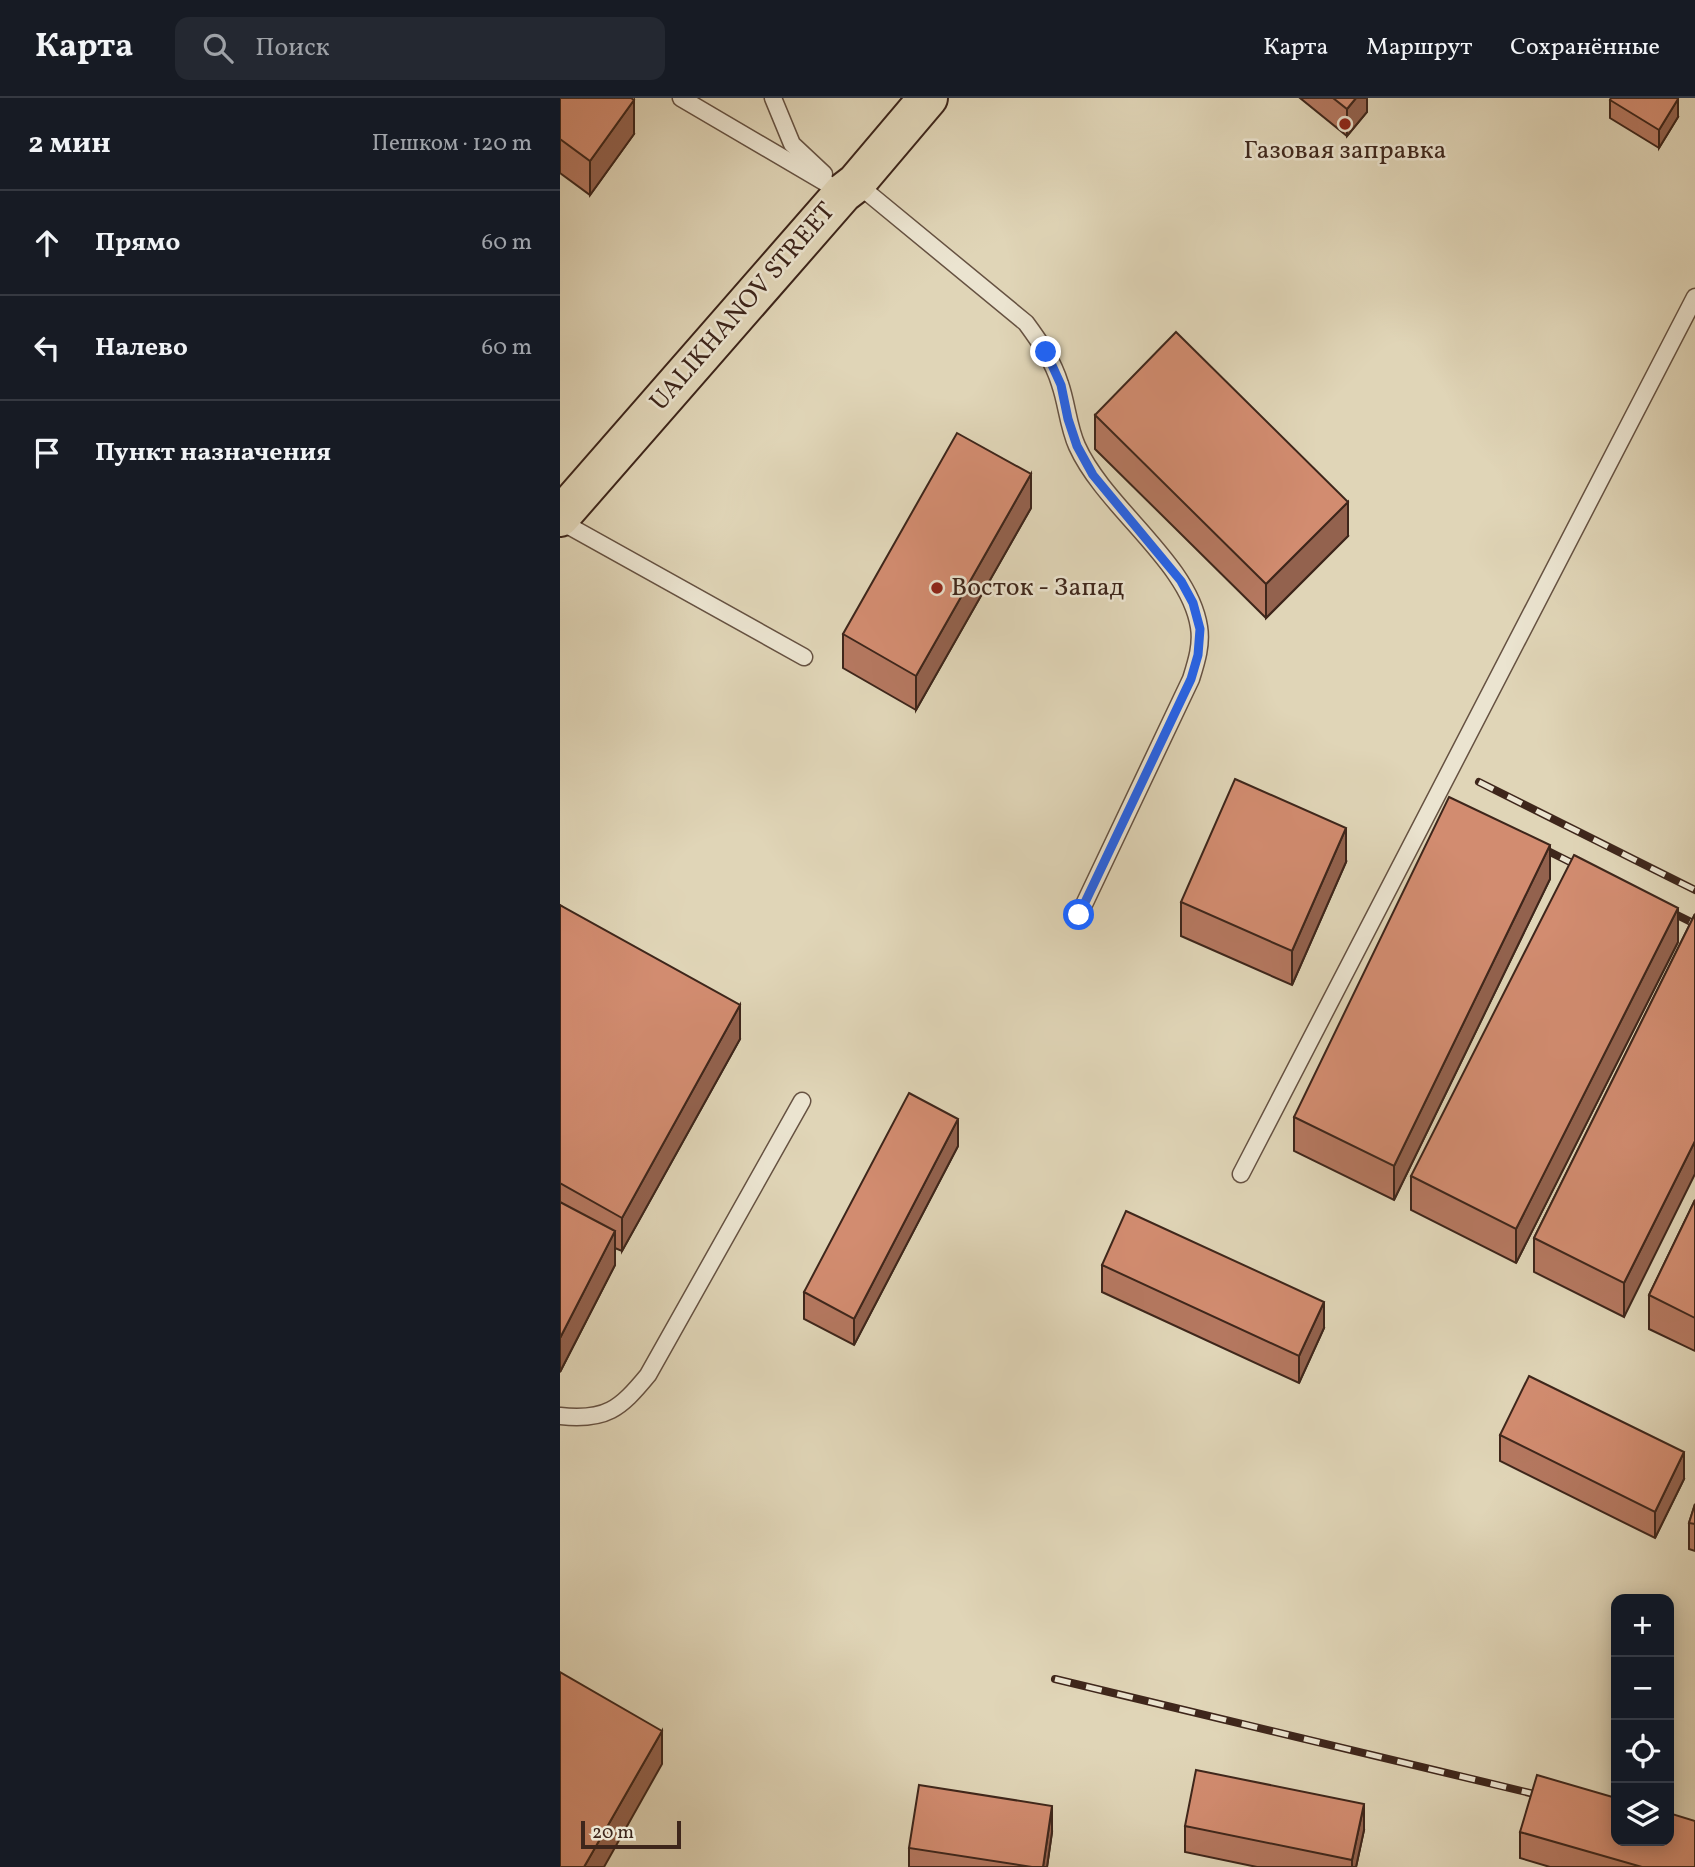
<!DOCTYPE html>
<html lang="ru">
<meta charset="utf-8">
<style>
:root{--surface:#171b24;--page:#242831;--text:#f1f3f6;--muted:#9ea1a6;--line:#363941}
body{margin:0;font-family:Vollkorn,serif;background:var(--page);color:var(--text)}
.controls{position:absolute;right:21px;bottom:21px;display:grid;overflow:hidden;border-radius:14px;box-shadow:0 4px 18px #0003}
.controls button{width:63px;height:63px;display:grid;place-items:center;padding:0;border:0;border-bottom:2px solid var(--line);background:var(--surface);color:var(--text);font:35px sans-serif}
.scale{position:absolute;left:21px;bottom:18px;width:100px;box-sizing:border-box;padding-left:7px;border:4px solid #3e261b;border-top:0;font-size:19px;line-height:24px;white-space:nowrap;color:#3e261b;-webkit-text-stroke:5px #ebe4d0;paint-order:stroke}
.stop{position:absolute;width:21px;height:21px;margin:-16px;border:5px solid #2563eb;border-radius:50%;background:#fff}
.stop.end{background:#2563eb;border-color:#fff;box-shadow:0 2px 7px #0008}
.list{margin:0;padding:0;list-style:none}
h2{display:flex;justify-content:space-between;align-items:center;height:91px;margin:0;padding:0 28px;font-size:30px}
h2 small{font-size:23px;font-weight:400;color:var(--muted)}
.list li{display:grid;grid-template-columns:46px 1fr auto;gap:21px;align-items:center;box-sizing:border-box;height:105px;padding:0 28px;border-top:2px solid var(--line)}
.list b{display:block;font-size:26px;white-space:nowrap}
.list em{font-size:23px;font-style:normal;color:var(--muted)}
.icon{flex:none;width:38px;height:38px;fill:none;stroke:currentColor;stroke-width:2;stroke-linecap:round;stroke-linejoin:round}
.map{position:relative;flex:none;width:1135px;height:1769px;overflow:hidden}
header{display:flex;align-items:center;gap:42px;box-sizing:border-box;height:98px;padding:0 35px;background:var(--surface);border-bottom:2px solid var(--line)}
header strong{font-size:33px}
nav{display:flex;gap:38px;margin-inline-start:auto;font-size:24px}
.search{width:490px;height:63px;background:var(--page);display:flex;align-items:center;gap:18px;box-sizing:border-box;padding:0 24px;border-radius:14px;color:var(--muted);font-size:26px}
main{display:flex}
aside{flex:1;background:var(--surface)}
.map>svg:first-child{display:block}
</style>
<header>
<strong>Карта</strong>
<div class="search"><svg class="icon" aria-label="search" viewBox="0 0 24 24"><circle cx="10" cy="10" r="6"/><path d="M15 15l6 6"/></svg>Поиск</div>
<nav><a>Карта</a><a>Маршрут</a><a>Сохранённые</a></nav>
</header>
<main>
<aside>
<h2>2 мин<small>Пешком · 120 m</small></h2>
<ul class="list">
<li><svg class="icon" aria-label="ahead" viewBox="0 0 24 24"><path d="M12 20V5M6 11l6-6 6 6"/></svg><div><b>Прямо</b></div><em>60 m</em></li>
<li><svg class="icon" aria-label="left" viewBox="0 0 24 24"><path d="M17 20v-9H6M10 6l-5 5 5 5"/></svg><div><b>Налево</b></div><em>60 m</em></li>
<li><svg class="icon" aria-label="arrive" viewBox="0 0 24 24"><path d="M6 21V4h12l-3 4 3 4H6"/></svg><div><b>Пункт назначения</b></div></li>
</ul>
</aside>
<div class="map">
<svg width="1135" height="1769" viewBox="0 0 1135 1769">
<rect width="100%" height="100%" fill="#e0d5b7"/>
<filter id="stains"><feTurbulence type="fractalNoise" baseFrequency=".00286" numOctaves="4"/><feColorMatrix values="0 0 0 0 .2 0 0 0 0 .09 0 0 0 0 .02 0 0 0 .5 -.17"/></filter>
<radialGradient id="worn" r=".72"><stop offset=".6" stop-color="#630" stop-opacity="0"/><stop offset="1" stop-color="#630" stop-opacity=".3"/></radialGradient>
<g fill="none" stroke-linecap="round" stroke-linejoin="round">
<defs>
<g id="service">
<path d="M121 0 283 95"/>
<path d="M213 0 232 46 264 76"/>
<path d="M296 85 466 225C480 244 493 263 500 286 507 306 508 328 517 348 545 410 629 464 639 529 642 547 636 565 631 581L519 817"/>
<path d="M0 423 244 559"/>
<path d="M681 1076 1135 199"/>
<path d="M0 1318C46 1323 60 1311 88 1277L242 1003"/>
</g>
<path id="trunk" d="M0 419 283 95 296 85 368 0"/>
</defs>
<!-- service casing -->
<use href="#service" stroke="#665242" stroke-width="19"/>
<!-- trunk casing -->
<use href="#trunk" stroke="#3e261b" stroke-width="42"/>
<!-- service -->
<use href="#service" stroke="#ebe4d0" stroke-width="16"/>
<!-- trunk -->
<use href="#trunk" stroke="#e0d5b7" stroke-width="38"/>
<defs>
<g id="rail">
<path d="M919 684 1135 792"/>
<path d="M972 745 1028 773"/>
<path d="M1101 809 1135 826"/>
<path d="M495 1581 991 1700"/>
</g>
</defs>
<!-- rail casing -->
<use href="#rail" stroke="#3e261b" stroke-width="8"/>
<!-- rail -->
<use href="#rail" stroke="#ebe4d0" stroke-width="5" stroke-dasharray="16" stroke-linecap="butt"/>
</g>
<!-- wall -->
<g fill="#b57860" stroke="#3e261b" stroke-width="2">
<path d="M0 0 74 36 30 97 0 75Z"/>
<path d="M740 0H807V14L787 38Z"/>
<path d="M1050 2 1118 19 1099 50 1050 20Z"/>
<path d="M535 317 788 438 706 520 535 351Z"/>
<path d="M471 410 356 612 283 570V536Z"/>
<path d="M786 764 732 887 621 838V804Z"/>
<path d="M990 781 834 1102 734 1053V1019Z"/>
<path d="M0 807 180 941 62 1153 55 1150V1167L0 1274Z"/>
<path d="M1135 816 1064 1219 974 1174V1140Z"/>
<path d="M1118 844 956 1165 851 1112V1078Z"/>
<path d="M398 1048 294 1247 244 1221V1194Z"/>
<path d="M1135 1102V1253L1089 1231V1197Z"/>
<path d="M542 1167 764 1230 739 1285 542 1194Z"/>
<path d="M940 1337 1124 1381 1095 1440 940 1363Z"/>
<path d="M1135 1406V1453L1129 1451V1425Z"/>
<path d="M625 1728 804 1732 796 1769H697L625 1754Z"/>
<path d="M492 1734 487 1769H349V1750Z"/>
<path d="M960 1734 1135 1769H990L960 1760Z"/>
</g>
<!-- shaded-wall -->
<g fill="#93624e" stroke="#3e261b" stroke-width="2">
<path d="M796 0H807V14L787 38V11Z"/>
<path d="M1118 1V19L1099 50V32Z"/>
<path d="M74 2V36L30 97V63Z"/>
<path d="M471 376V410L356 612V578Z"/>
<path d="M788 404V438L706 520V486Z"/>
<path d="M786 730V764L732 887V853Z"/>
<path d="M990 747V781L834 1102V1068Z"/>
<path d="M1118 810V844L956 1165V1131Z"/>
<path d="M180 907V941L62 1153V1120Z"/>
<path d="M398 1021V1048L294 1247V1221Z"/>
<path d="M1135 1043V1076L1064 1219V1185Z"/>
<path d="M55 1133V1167L0 1274V1240Z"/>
<path d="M764 1204V1230L739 1285V1258Z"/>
<path d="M1124 1354V1381L1095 1440V1414Z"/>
<path d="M102 1633V1666L44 1769H24Z"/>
<path d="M804 1706V1732L796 1769H792V1762Z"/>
<path d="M492 1708V1734L487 1769H483Z"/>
</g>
<!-- building -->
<g fill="#d28c70" stroke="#3e261b" stroke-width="2">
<path d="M0 0H71L74 2 30 63 0 41Z"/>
<path d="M773 0H796L787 11Z"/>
<path d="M1051 0H1117L1118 1 1099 32 1050 2Z"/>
<path d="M616 234 788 404 706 486 535 317Z"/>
<path d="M397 335 471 376 356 578 283 536Z"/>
<path d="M675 681 786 730 732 853 621 804Z"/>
<path d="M889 699 990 747 834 1068 734 1019Z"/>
<path d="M1014 757 1118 810 956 1131 851 1078Z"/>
<path d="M0 807 180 907 62 1120 0 1085Z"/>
<path d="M1135 816V1043L1064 1185 974 1140Z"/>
<path d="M349 995 398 1021 294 1221 244 1194Z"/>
<path d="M1135 1102V1220L1089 1197Z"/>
<path d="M0 1104 55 1133 0 1240Z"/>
<path d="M566 1113 764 1204 739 1258 542 1167Z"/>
<path d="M969 1278 1124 1354 1095 1414 940 1337Z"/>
<path d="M1135 1406V1426L1129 1425Z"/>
<path d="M0 1574 102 1633 24 1769H0Z"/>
<path d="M636 1672 804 1706 792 1762 625 1728Z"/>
<path d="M977 1677 1056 1700V1743H1109V1715L1135 1723V1769H1082L960 1734Z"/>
<path d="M359 1687 492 1708 483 1769H472L349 1750Z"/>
</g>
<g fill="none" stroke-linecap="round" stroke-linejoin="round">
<!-- route -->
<path stroke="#2563eb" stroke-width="9" d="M486 254 501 287 508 321 517 348 533 377 621 483 633 505 640 531 638 557 631 581 519 817"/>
</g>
<!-- markers -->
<g fill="#8f2418" stroke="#ebe4d0" stroke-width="2.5">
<circle cx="785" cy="26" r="7"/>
<circle cx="377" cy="490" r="7"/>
</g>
<g text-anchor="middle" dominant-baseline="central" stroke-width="5" stroke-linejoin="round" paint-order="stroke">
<!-- poi labels -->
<g font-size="26" fill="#3e261b" stroke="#ebe4d0">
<text x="785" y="53">Газовая заправка</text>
<text x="391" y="490" text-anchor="start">Восток - Запад</text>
</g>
<!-- street labels -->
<g font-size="26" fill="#3e261b" stroke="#ebe4d0">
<text transform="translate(183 209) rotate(-49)">UALIKHANOV STREET</text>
</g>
</g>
<rect width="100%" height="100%" filter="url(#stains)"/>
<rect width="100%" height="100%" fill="url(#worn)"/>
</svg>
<div class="controls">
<button>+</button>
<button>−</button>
<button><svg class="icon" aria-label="locate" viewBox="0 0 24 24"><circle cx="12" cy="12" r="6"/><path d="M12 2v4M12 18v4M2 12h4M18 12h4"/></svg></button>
<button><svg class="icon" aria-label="layers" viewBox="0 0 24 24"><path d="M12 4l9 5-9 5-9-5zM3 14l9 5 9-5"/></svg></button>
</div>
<div class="scale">20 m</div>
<div class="stop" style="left:519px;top:817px"></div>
<div class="stop end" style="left:486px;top:254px"></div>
</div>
</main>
